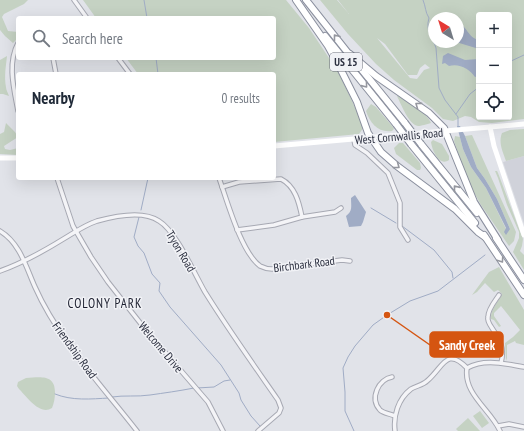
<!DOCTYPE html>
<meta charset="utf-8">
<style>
:root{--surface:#fff;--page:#f2f2f3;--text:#1f2937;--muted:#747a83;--line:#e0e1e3}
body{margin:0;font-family:"PT Sans Narrow",sans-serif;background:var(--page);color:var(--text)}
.controls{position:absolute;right:12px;top:12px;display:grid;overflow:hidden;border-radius:4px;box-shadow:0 4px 16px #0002}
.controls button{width:36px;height:36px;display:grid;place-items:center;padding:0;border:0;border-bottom:1px solid var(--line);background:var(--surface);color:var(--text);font:20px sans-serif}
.compass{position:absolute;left:428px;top:12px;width:36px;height:36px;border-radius:50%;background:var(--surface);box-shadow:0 4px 16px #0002;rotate:322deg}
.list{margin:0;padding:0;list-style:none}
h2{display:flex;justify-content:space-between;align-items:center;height:52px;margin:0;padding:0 16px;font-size:17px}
h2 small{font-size:13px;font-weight:400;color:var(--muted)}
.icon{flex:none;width:22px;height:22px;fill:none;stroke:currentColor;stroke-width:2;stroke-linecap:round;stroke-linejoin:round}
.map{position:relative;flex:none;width:524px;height:431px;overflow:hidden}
.search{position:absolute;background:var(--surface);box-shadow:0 4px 16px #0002;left:16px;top:16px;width:260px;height:44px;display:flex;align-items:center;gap:10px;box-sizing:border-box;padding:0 14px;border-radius:4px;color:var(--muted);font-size:15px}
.panel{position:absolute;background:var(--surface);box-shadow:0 4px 16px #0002;left:16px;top:72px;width:260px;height:108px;border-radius:4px}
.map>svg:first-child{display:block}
</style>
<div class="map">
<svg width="524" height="431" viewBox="0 0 524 431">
<rect width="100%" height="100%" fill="#e1e3e9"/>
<!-- built -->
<path fill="#d0d2da" d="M524 156V224L503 162Z"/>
<!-- green -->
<g fill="#c5d2c3" fill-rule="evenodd">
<path d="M0 0H28L24 4 4 14 2 17 8 31 18 32V38L13 43 5 36 0 30Z"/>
<path d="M83 0H286L309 28 339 73 364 127 359 134 274 142V74H138L126 58H274V18H96Z"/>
<path d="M320 0H337L349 14 338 0H524V119L492 123 479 122 471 117 465 116 453 121 443 119 432 108 394 80 376 64 348 34ZM479 15H509V117H479ZM434 18H458V42H434ZM377 38 385 44 408 75H417L420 68 425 64 430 68 424 70 417 79 410 78Z"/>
<path d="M7 56C6 66 4 76 6 87 6 90 8 93 9 96L3 94H0V60Z"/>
<path d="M397 96C407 97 427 113 431 123 427 124 421 126 418 126 409 125 401 104 397 96Z"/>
<path d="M371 104 376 107 393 127 394 129 392 131C378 133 370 123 366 111Z"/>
<path d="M6 123 15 132 18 137 4 146 5 149 10 150 18 148V155L0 154V134L4 132Z"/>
<path d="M524 129V156L506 161C503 152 498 143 502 133L510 130Z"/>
<path d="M472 135 516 232 514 241 509 246 481 205 468 182 454 141 455 136 460 137 463 149 471 167 486 188 506 229H510L497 199 485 179 477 168 465 136Z"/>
<path d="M433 140 442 144 449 156V160C439 167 432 150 431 142Z"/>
<path d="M399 143H403L420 163 421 168 420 170H417L396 154 394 148Z"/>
<path d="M495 171H497L498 173 523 239 522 246 520 251 524 255V270L513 252 519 238V232L507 205 498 178Z"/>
<path d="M499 267 524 310V345L516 343 515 341 507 345V358L506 361 505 343 513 337 520 330 501 306 494 313V316L501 326 499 327 494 320 491 319C490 310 498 302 502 294L498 290 494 292 485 283 477 292 472 295 489 272Z"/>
<path d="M26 378C40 377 55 374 55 392 55 398 54 403 52 408 40 416 27 397 19 389L17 386 18 382Z"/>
<path d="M480 411 489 423 482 428 473 416Z"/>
<path d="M468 418 480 431H458L456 429Z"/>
</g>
<!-- water -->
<g fill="#a0acc5">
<path d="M458 23C468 27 468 38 479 40V49L456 42H458Z"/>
<path d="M448 53 465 60 478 59 479 61V76L475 77C470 69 459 63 449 66L445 63 442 64 443 56Z"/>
<path d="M457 126H460L465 136 477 168 485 179 497 199 510 229 506 235 504 232 506 228 486 188 471 167 463 149Z"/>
<path d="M355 195 366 212 363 222 361 226 349 227 346 216C353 211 351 206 351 198Z"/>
</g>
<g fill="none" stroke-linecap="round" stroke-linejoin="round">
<!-- stream -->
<g stroke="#a0acc5" stroke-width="1">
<path d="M144 0 147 18"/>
<path d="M423 0C426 7 425 12 429 18 425 31 433 38 436 48L439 88 445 100 458 117V126"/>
<path d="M156 58 158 74"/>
<path d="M509 62 524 55"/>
<path d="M456 114 470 94 479 87"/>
<path d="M371 208 396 223"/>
<path d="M141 210 148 178"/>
<path d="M139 217 134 237 138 246 144 253 152 274 160 283 159 291 170 307 221 365 239 393 241 400 251 416 260 426"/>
<path d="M402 226 434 250 452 272 453 278"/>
<path d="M197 388 214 387 224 381 230 380"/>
<path d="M55 394C72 401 91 399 109 398"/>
<path d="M112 397C124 395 137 397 150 395 164 393 179 391 194 388"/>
<path d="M354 431 345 411V392L343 368 348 357 355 346 373 325 387 315 410 301 438 291 485 255"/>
</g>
<defs>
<g id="street">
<path d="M74 0 87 18"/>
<path d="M18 43C7 64 14 89 18 111"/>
<path d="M53 58 56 74"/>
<path d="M118 58 130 74"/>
<path d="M354 140 355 145 367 153 388 173 400 203V227L408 240"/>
<path d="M57 178 73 226 91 257 108 282 145 329 208 402 223 431"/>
<path d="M219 178C227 200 241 252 260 266 264 268 267 269 272 269L342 260 350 261"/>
<path d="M222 187 239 182 281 179C295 186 299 202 302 217"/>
<path d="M237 230 274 225 302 217 335 212 341 208"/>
<path d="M0 231C20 243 26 267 35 287 58 339 102 386 137 431"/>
<path d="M0 271C23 263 44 251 65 238 75 232 85 225 97 221 115 216 143 210 159 221 176 231 194 273 205 292 228 329 253 364 278 400L281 408 279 413 258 431"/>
<path d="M499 295C495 301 488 309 488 317 487 321 490 325 492 328 500 340 505 348 501 363"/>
<path d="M467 368C485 358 505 364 524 367"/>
<path d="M392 377C379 379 369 398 380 410 383 413 390 414 395 416"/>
<path d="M498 426 509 424 524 427"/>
<path d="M395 431C393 416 398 399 411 389 416 386 423 385 427 381 443 368 446 346 467 368 463 394 491 410 500 431"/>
</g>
<g id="highway">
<path d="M296 0 328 46 338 64 357 102 368 133 381 152 397 166 455 209 478 232 485 237"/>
<path d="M306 0 352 58"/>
<path d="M325 36 396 124"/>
<path d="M350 54 376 76 429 113 444 128 474 202 498 240"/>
<path d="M358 65 405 123"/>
<path d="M411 144 475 223"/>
<path d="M421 144 477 213"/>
<path d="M484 235 524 295"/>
<path d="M496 238 524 280"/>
</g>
</defs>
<!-- street casing -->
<use href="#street" stroke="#a7a9b3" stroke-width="5.5"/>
<!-- highway casing -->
<use href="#highway" stroke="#8a8f9e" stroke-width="8"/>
<!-- street -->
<use href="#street" stroke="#f4f4f7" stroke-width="3.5"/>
<!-- secondary -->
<g stroke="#fff" stroke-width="5">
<path d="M490 127 494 146 524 235"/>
<path d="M274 146 524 124"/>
<path d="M0 158H18"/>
</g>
<!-- highway -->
<use href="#highway" stroke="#fff" stroke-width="6"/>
<defs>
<g id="highway-bridge">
<path d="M405 123 421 144"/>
<path d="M396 124 411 144"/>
</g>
</defs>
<!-- highway-bridge casing -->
<use href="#highway-bridge" stroke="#8a8f9e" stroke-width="8" stroke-linecap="butt"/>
<!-- highway-bridge -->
<use href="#highway-bridge" stroke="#fff" stroke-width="6"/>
</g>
<!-- one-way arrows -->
<defs><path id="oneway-chevron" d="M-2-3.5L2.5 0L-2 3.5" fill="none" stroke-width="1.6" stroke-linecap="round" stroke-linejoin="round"/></defs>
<g stroke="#95979f">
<use href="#oneway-chevron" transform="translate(336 37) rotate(-128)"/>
<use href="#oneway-chevron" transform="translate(365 85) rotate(51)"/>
<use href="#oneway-chevron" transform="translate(418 105) rotate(-144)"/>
<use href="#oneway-chevron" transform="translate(397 166) rotate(37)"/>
<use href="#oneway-chevron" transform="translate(456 188) rotate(-129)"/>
<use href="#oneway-chevron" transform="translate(501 260) rotate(56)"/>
</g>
<g text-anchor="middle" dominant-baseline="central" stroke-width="3" stroke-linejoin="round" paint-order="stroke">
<!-- shield labels -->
<rect fill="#f1f2f6" stroke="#666a76" stroke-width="1" x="330" y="53" width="32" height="18" rx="3"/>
<g font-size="11" font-weight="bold" fill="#2b2f3f">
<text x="346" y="62">US 15</text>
</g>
<!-- street labels -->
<g font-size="12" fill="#2b2f3f" stroke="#f1f2f6">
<text transform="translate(399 136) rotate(-5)">West Cornwallis Road</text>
<text transform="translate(181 251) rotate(59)">Tryon Road</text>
<text transform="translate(304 264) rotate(-7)">Birchbark Road</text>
<text transform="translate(161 347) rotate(50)">Welcome Drive</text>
<text transform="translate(75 350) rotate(54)">Friendship Road</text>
</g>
<!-- neighbourhood labels -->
<g font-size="13" letter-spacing="1" fill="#1d2030" stroke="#f1f2f6">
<text x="105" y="303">COLONY PARK</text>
</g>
</g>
<!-- callouts -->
<path fill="none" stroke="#d55511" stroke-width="1.5" d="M387 315L430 345"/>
<circle fill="#d55511" stroke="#f1f2f6" stroke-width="1.5" cx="387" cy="315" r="4"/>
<rect fill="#d55511" stroke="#d55511" stroke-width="1.5" x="430" y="332" width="73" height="25" rx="4"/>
<g font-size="13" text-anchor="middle" font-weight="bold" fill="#fff">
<text x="467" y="350">Sandy Creek</text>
</g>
</svg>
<div class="controls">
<button>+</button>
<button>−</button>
<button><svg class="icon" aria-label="locate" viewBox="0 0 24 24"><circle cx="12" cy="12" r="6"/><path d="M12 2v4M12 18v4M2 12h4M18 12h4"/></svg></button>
</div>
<svg class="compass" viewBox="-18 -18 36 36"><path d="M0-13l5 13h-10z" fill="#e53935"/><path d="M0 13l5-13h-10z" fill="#747a83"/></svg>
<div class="search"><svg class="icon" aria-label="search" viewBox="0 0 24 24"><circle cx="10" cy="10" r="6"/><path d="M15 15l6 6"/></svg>Search here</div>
<section class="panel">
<h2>Nearby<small>0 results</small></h2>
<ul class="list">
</ul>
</section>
</div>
